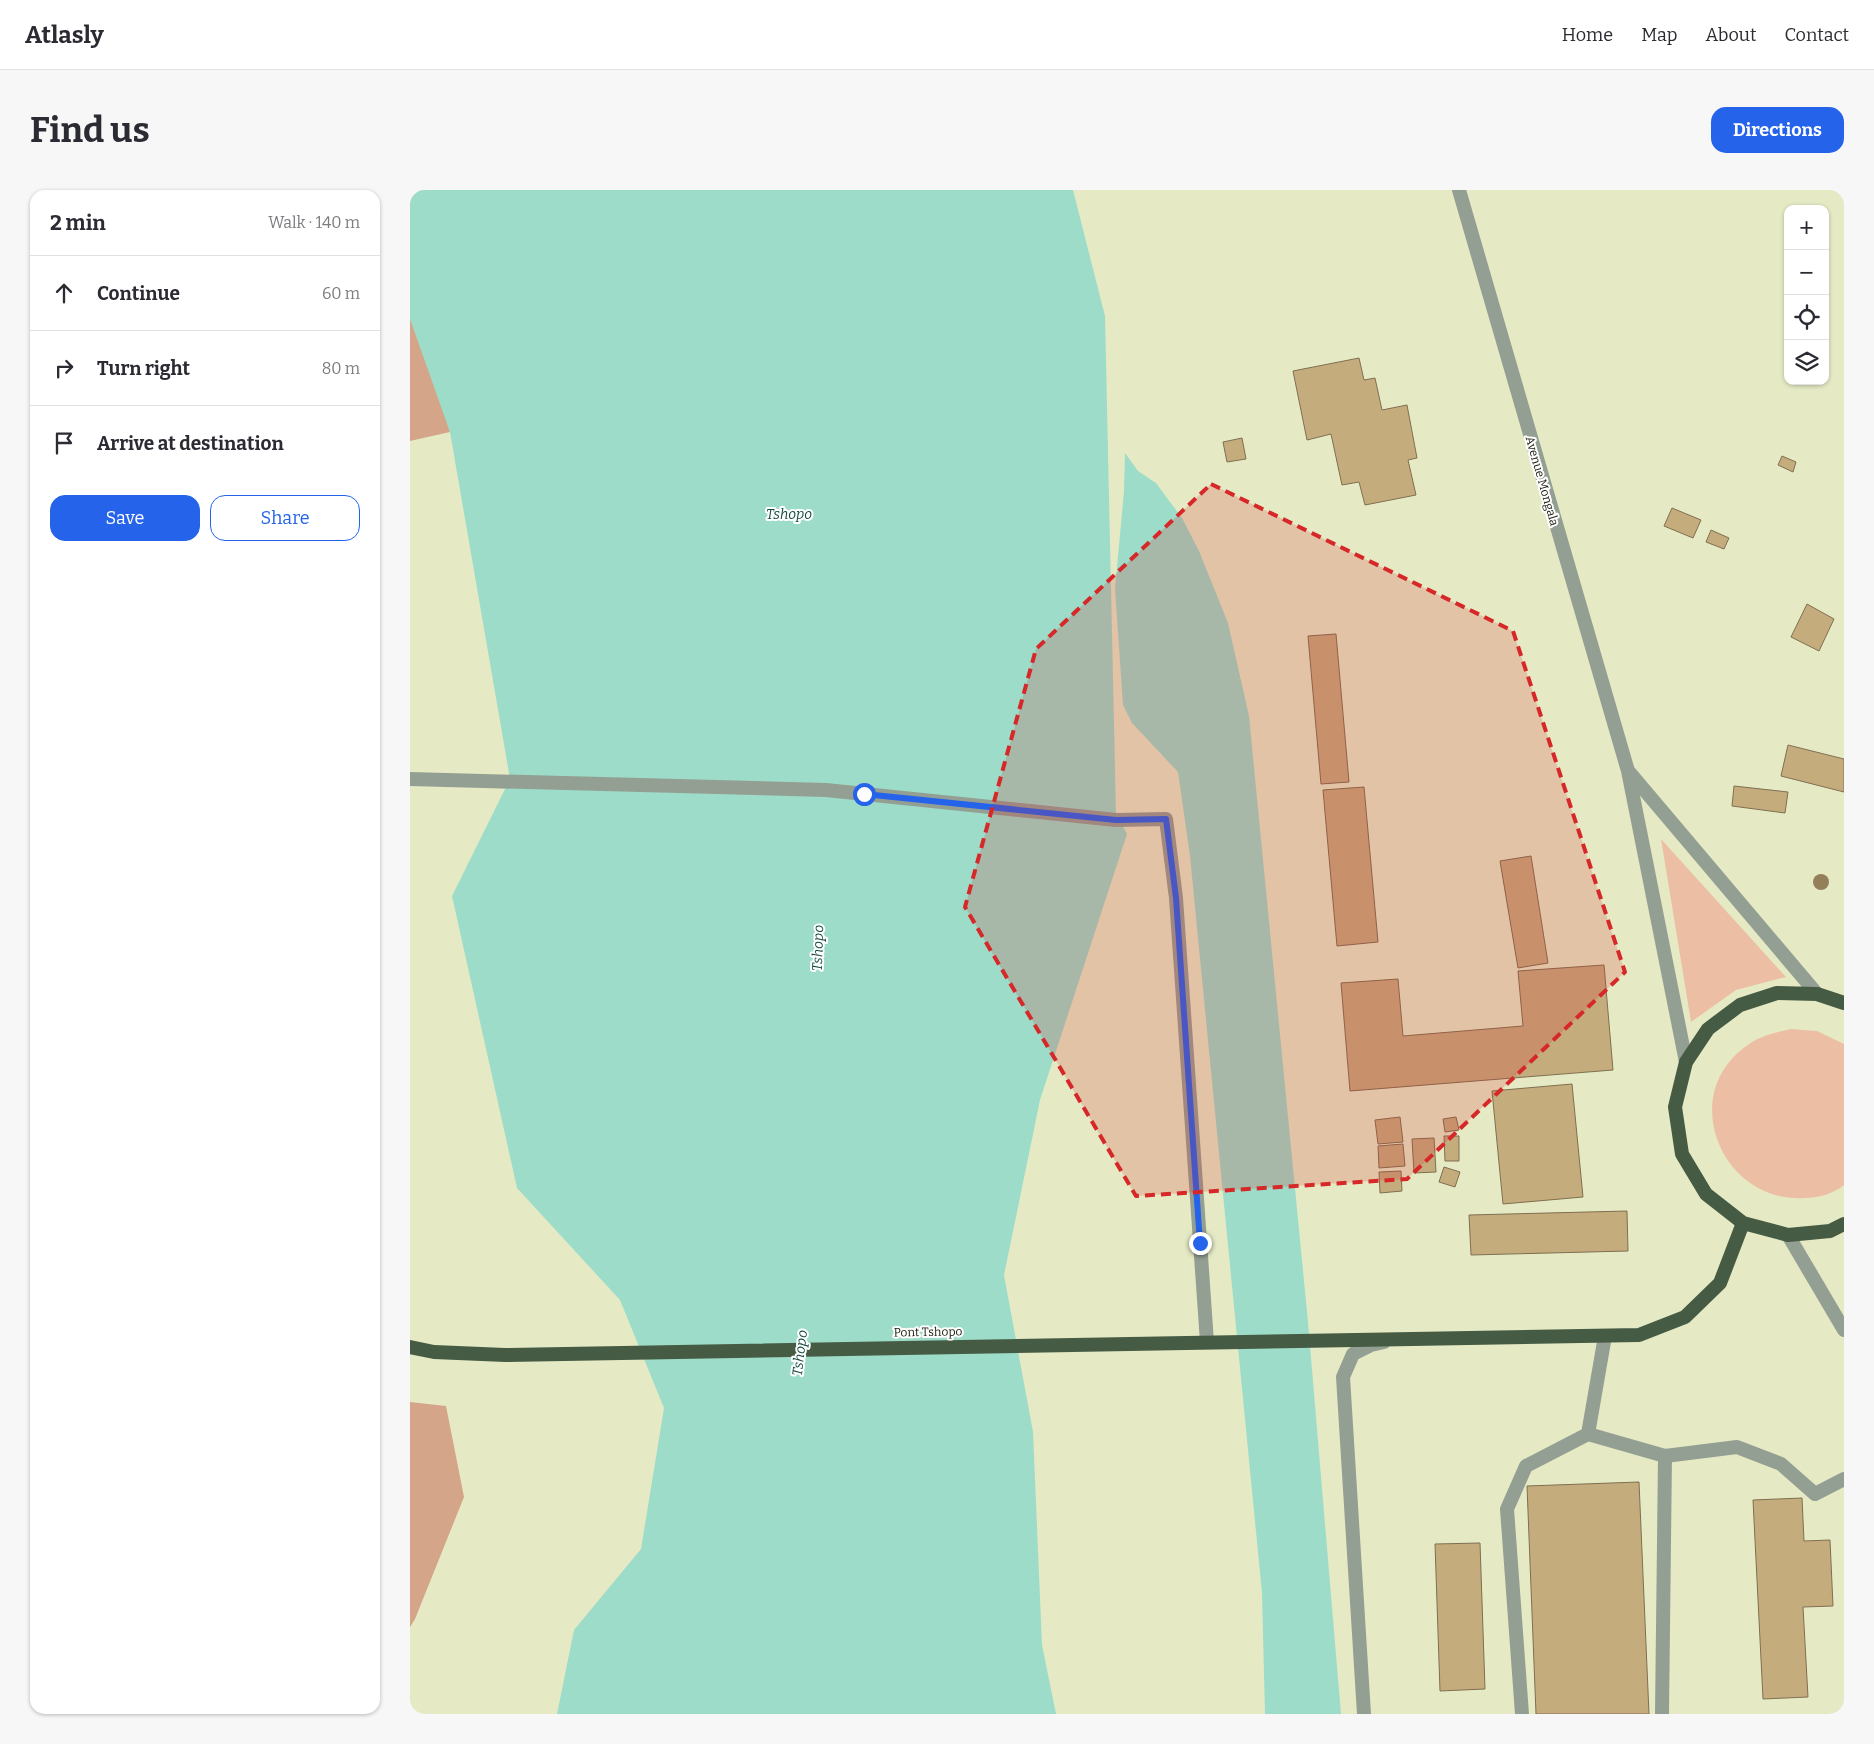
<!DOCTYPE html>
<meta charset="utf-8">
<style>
:root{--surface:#fff;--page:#f7f7f7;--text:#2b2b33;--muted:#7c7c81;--line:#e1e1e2;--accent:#2563eb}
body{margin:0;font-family:Bitter,serif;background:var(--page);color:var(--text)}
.controls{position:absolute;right:15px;top:15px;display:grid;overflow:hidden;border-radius:10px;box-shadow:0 1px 4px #0004}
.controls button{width:45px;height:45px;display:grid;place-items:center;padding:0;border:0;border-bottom:1px solid var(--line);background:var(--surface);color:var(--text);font:25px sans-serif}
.stop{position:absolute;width:15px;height:15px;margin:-11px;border:4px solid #2563eb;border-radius:50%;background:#fff}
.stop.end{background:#2563eb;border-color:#fff;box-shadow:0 1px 5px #0008}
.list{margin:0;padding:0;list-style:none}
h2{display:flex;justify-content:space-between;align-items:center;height:65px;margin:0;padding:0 20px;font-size:21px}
h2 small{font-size:16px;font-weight:400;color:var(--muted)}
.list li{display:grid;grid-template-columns:32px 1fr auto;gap:15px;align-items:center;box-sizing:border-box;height:75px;padding:0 20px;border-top:1px solid var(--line)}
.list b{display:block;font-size:19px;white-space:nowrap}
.list em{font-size:16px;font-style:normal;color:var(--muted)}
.actions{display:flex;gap:10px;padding:15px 20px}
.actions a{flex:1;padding:11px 0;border:1px solid var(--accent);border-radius:15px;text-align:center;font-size:18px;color:var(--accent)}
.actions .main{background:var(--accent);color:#fff}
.icon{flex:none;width:28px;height:28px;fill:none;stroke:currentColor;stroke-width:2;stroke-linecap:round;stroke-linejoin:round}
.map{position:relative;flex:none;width:1434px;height:1524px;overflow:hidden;border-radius:15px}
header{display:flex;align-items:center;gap:30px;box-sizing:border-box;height:70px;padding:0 25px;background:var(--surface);border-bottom:1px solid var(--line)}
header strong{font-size:24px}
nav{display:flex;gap:28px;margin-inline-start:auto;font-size:18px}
.intro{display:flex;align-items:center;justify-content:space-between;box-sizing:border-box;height:120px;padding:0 30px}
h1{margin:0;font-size:35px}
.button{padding:12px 22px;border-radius:15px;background:var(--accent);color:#fff;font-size:18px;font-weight:700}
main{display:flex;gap:30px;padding:0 30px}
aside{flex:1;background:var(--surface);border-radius:15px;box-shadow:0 1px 4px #0004}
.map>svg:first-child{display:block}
</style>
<header>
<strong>Atlasly</strong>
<nav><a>Home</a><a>Map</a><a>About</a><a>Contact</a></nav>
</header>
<div class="intro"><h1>Find us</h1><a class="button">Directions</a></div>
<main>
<aside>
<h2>2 min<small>Walk · 140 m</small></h2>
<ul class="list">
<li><svg class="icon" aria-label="ahead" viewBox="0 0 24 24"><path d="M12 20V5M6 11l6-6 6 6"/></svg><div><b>Continue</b></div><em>60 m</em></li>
<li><svg class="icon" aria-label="right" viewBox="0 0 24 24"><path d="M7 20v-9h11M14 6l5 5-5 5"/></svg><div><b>Turn right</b></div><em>80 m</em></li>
<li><svg class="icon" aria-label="arrive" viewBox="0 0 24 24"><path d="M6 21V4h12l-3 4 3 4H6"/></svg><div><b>Arrive at destination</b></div></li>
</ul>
<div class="actions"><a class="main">Save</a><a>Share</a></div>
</aside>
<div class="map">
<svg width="1434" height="1524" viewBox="0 0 1434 1524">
<rect width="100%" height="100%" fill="#e5eac5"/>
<!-- green -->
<g fill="#ecbfa4">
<path d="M1251 649 1376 787 1326 800 1281 832Z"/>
<path d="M1381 839 1407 841 1434 854V995C1423 1004 1408 1008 1395 1008 1313 1014 1267 907 1335 857 1349 846 1364 843 1381 839Z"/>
</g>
<!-- forest -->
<g fill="#d4a588">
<path d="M0 104 40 242 0 251Z"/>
<path d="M0 1212 36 1216 54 1307 5 1429 0 1437Z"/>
</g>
<!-- water -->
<g fill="#9ddcc9">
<path d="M0 0H663L695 126 706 624 717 644 630 910 594 1085 623 1242 632 1455 646 1524H147L164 1440 231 1359 254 1218 210 1110 107 998 42 706 100 589 40 242 0 129Z"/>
<path d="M715 263 728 281 746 293 772 328 789 361 818 433 839 526 898 1132 931 1524H855L852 1403 780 666 768 582 722 533 713 515 705 399 714 301Z"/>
</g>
<!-- building -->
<g fill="#c5ac7d" stroke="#7f6f51">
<path d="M949 168 954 190 965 188 972 220 997 215 1007 268 998 270 1006 305 955 315 949 292 932 295 921 244 897 250 883 181Z"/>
<path d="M832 248 836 269 817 272 813 252Z"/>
<path d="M1372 266 1386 272 1383 282 1368 275Z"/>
<path d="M1262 318 1291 330 1283 348 1254 336Z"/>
<path d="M1301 340 1319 348 1314 359 1296 352Z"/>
<path d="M1397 414 1424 429 1409 461 1381 447Z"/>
<path d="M926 444 939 592 911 594 898 446Z"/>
<path d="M1378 555 1434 569V602L1371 586Z"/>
<path d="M1324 596 1378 602 1375 623 1322 616Z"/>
<path d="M954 597 968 752 927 756 913 600Z"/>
<path d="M1121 666 1138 773 1108 778 1090 671Z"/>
<path d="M1194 775 1203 880 940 901 931 793 988 789 993 846 1113 836 1108 781Z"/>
<path d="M1162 894 1173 1007 1093 1014 1082 901Z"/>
<path d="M990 927 993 952 968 954 965 930Z"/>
<path d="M1046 927 1049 940 1035 942 1033 929Z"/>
<path d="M1034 946H1049V971H1035Z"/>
<path d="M1024 948 1026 982 1004 983 1002 949Z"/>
<path d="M993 954 995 976 969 978 968 956Z"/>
<path d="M1034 977 1050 982 1045 997 1029 992Z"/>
<path d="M991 981 992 1001 970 1003 969 982Z"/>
<path d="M1217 1021 1218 1061 1061 1065 1059 1025Z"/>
<path d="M1229 1292 1239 1524H1126L1117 1296Z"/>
<path d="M1392 1308 1394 1351 1420 1350 1423 1416 1393 1417 1398 1507 1353 1509 1343 1310Z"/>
<path d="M1070 1353 1075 1499 1030 1501 1025 1354Z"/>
</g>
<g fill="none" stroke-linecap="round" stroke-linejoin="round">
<!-- service -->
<g stroke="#949f93" stroke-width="14">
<path d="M1178 1244 1255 1266 1327 1257 1371 1274 1405 1304 1434 1289"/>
<path d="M954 1524 933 1187 943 1164 961 1155 974 1152"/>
<path d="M1112 1524 1097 1319 1116 1276 1178 1244 1195 1146"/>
<path d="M1252 1524 1255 1266"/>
</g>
<!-- minor -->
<path stroke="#949f93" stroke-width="14" d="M0 589 416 600 706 630 756 629 766 708 797 1152"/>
<!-- tertiary -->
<g stroke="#949f93" stroke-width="14">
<path d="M1049 0 1218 581 1276 872"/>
<path d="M1220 583 1407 804"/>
<path d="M1378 1045 1434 1140"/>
</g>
<!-- trunk -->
<g stroke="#465b44" stroke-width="14">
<path d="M1434 813 1407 804 1367 803 1330 815 1298 839 1276 872 1265 917 1272 964 1296 1004 1333 1033 1378 1045 1420 1041 1434 1034"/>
<path d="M0 1157 24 1162 95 1165 1229 1145 1275 1127 1310 1093 1333 1033"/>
</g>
</g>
<!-- trees -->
<circle fill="#957f5b" cx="1411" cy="692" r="8"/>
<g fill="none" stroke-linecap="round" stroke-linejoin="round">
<!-- route -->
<path stroke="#2563eb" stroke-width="6" d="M454 604 706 630 756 629 766 708 790 1053"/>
</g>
<!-- marked area -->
<path fill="#d62828" fill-opacity="0.2" stroke="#d62828" stroke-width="4" stroke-dasharray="10 6" stroke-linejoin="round" d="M801 294 1103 441 1215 782 997 989 726 1006 555 717 626 459Z"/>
<g text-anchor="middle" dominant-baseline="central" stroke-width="4" stroke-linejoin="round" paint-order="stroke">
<!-- street labels -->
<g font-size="12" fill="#18190c" stroke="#fff">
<text transform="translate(1132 291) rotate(74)">Avenue Mongala</text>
<text transform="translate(518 1142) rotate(-1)">Pont Tshopo</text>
</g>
<!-- water labels -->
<g font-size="14" font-style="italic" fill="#174b3f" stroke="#fff">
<text x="379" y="324">Tshopo</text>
<text transform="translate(408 758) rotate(-88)">Tshopo</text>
<text transform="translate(390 1163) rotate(-83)">Tshopo</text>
</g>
</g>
</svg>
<div class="controls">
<button>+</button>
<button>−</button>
<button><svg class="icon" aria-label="locate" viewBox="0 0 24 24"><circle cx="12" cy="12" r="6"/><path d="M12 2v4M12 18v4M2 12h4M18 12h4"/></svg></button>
<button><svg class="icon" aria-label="layers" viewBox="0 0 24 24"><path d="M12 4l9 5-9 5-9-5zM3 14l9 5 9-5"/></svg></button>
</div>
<div class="stop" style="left:454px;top:604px"></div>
<div class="stop end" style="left:790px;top:1053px"></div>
</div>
</main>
